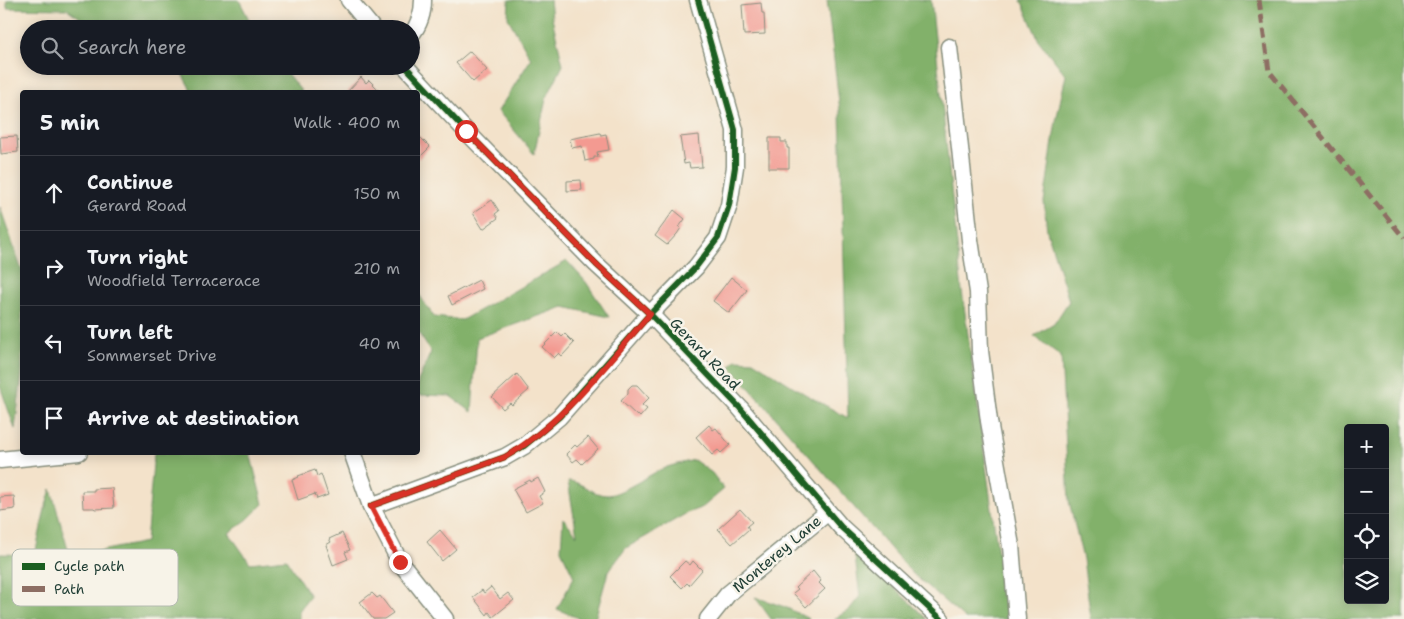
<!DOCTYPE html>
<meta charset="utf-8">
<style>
:root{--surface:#171b24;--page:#242831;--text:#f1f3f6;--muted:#9ea1a6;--line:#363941}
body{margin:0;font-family:"Shantell Sans",sans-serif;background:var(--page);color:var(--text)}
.controls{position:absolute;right:15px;bottom:15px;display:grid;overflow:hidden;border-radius:5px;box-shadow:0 2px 12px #0003}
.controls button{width:45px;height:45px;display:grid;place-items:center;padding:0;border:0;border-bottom:1px solid var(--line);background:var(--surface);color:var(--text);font:25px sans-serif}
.stop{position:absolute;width:15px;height:15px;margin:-11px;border:4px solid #d93025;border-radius:50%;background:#fff}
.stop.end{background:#d93025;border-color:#fff;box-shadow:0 1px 5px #0008}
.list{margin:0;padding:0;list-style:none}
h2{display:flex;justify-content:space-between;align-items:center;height:65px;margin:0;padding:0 20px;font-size:21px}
h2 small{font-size:16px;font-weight:400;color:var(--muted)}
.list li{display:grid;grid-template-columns:32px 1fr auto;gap:15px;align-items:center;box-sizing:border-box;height:75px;padding:0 20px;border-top:1px solid var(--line)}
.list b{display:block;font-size:19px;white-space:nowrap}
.list p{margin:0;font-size:16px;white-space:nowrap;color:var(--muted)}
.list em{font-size:16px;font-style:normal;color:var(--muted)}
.icon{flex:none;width:28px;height:28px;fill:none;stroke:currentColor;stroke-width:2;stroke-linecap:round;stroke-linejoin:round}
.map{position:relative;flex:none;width:1404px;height:619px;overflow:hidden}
.search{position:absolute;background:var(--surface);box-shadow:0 2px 12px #0003;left:20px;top:20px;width:400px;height:55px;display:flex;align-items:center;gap:12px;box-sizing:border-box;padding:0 18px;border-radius:28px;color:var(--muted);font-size:19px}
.panel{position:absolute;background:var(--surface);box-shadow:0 2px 12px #0003;left:20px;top:90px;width:400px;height:365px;border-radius:5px}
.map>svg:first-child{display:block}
</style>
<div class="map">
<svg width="1404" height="619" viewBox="0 0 1404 619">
<rect width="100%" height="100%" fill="#f7f3e8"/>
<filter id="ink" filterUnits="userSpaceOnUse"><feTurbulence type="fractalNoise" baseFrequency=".02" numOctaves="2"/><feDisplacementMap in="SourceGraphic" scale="10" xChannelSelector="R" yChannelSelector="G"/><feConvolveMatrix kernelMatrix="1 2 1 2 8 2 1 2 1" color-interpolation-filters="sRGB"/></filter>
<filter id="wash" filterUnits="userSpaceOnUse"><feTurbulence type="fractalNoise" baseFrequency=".0096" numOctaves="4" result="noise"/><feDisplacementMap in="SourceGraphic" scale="20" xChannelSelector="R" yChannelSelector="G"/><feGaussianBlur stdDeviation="1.12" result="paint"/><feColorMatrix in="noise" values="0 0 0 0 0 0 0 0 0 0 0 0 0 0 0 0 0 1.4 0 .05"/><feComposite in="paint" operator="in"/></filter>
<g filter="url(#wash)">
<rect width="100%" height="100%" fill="#f3e2ca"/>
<!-- forest -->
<g fill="#82b16a" stroke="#50774f" fill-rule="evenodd">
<path d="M7 0H239L254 29H102L86 22 67 9 7 8Z"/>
<path d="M509 0H550L552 18 563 65 546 99 534 154 498 111 531 59 508 18Z"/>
<path d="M827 0H931L962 291 1007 619H965L912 573 730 366 736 360 753 361 805 394 848 418 840 111Z"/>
<path d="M1021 0H1404V619H1091L1083 559 1069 501 1061 356 1034 336 1054 324 1069 301 1047 231 1044 202 1056 121 1066 75 1039 41ZM1348 428H1385V600H1348Z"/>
<path d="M178 66H281L302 92H192Z"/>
<path d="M0 207 22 271V375L15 429 0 386Z"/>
<path d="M567 261 586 282 609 317 564 307 477 338 472 412 450 396 418 395V381L431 352 418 332V293L434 317 462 320Z"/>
<path d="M154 453H250L263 504 248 519 229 533 250 563 286 559 310 596 299 611V619H0V554L35 555 45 509 51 489 70 557 146 542Z"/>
<path d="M694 460 712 473 724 489 703 507 687 513 626 548 608 572 595 619H580L557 609 574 577 561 550 563 518 577 535 568 481C581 481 592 495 607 495 620 495 647 476 660 470 670 465 683 463 694 460Z"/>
<path d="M854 549 927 619H834L849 610 860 596Z"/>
<path d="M755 597 785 607 809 619H771Z"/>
</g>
<g id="blocks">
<!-- building -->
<g fill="#f39a91">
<path d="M761 3 762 13H764L765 34 744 35 742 5Z"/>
<path d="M470 51 487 70 473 82 456 63Z"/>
<path d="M361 77 366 83 369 80 381 92H347Z"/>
<path d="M600 133 601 135 606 134 609 150 597 152 598 157H594V159L585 161 582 146 572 148 570 139Z"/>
<path d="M418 135 430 147 418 159Z"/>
<path d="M699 135 702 167 690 168 689 163 684 164 680 137Z"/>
<path d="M17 136 18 152 1 154 0 137Z"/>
<path d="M769 138H781V142H787V148H789V168H769Z"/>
<path d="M581 180 582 190 567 191V181Z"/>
<path d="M492 200 499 211 495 214 498 218 483 229 473 213Z"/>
<path d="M674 210 685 219 679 227 681 228 677 234 667 245 655 236Z"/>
<path d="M731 277 747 290 729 313 713 301Z"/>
<path d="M479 280 483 289 452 305 448 296Z"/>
<path d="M557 332 562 337 565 334 574 343 562 356 559 353 554 358 542 347Z"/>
<path d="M517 374 529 390 512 405 510 403 503 409 492 397Z"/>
<path d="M632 385H637L649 398 642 405 647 409 640 417 638 415 637 416 621 401 628 393V389Z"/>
<path d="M709 425 713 430 716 428 730 445 721 453 718 450 712 455 696 437Z"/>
<path d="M588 437 598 449 582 464 577 459 573 462 566 454 575 445 577 447Z"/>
<path d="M315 470 317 476 321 474 328 495 317 499 315 494 298 500 292 480 299 477 298 476Z"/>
<path d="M538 478 545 492 539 496 543 503 526 512 513 489 530 480 531 482Z"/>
<path d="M112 488 114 508 95 509 94 508H83L82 491H94V489Z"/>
<path d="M14 496 15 509 0 511V497Z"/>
<path d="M740 509 752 522 747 526 749 529 732 544 718 529Z"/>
<path d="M440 530 456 549 442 561 427 542Z"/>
<path d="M342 533 350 550 345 552 348 559 333 565 326 545 331 542 329 539Z"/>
<path d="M685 561 690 565 693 561 702 570 689 585 687 583 682 588 670 576Z"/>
<path d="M813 571 821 581 819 583 825 589 806 607 793 593 798 589 796 587Z"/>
<path d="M491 587 500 599 508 593 514 600 493 617 489 612 487 615 473 597 482 590 484 593Z"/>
<path d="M372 593 377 598 380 596 393 613 384 619H373L360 602Z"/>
</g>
</g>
</g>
<g filter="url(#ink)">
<use href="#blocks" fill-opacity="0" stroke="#89907f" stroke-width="1"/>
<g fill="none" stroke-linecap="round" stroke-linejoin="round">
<defs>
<g id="minor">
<path d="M349 0 373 29"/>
<path d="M411 35C419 25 423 13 423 0"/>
<path d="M949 47 970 240 978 292 980 351 989 421 1011 546 1017 619"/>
<path d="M405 66 466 131 596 264 650 314 740 408 841 527 941 619"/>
<path d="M352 452 371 506 400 562 445 619"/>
<path d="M0 460 79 452"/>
<path d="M371 506 505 457 524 446 559 417 650 314 696 267 718 238 729 205 735 167V130L698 0"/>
<path d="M708 619 728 594 828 512"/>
</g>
</defs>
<!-- minor casing -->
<use href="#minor" stroke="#89907f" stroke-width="19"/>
<!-- minor -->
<use href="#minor" stroke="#fff" stroke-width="16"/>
<!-- quiet -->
<path stroke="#8d6e63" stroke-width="5" stroke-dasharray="10 5" stroke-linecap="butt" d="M1259 0 1269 71 1404 238"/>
<defs>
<g id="cycleway">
<path d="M405 66 466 131 596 264 650 314 740 408 841 527 941 619"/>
<path d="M371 506 505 457 524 446 559 417 650 314 696 267 718 238 729 205 735 167V130L698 0"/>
</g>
</defs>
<!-- cycleway casing -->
<use href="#cycleway" stroke="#f7f3e8" stroke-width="9"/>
<!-- cycleway -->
<use href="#cycleway" stroke="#1b5e20" stroke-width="6"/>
</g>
</g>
<g fill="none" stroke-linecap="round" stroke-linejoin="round" filter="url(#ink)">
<!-- route -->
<path stroke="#d93025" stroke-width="6" d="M400 562 371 506 505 457C562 425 607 363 650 314L596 264 466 131"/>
</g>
<g text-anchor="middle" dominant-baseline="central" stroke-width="5" stroke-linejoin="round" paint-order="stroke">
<!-- street labels -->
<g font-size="15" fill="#1f3d34" stroke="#f7f3e8">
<text transform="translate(705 354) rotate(46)">Gerard Road</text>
<text transform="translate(777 554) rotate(-40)">Monterey Lane</text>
</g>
</g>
<!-- legend -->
<rect x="12" y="549" width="166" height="57" rx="8" fill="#f7f3e8" stroke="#b6bcb2" stroke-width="1"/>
<rect x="22" y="563" width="23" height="7" fill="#1b5e20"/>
<rect x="22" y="586" width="23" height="6" fill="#8d6e63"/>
<g font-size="14" fill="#1f3d34">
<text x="54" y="571">Cycle path</text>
<text x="54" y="594">Path</text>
</g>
</svg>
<div class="controls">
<button>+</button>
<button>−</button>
<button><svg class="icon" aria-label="locate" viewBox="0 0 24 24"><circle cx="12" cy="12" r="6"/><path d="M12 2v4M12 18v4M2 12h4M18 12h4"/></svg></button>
<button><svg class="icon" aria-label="layers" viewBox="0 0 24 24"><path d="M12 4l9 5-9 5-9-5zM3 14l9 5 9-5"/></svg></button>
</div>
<div class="stop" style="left:466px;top:131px"></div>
<div class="stop end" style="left:400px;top:562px"></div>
<div class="search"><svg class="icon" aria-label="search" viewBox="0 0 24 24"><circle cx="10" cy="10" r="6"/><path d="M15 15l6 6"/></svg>Search here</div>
<section class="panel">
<h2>5 min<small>Walk · 400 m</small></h2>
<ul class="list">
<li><svg class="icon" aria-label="ahead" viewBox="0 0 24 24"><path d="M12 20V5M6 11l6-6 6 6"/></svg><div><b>Continue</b><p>Gerard Road</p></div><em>150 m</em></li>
<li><svg class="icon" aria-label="right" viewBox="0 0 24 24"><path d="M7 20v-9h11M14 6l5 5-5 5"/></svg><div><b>Turn right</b><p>Woodfield Terracerace</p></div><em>210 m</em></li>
<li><svg class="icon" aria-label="left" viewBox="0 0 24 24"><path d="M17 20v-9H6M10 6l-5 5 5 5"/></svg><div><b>Turn left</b><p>Sommerset Drive</p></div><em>40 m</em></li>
<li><svg class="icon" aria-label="arrive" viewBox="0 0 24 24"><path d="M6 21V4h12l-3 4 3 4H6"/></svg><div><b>Arrive at destination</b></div></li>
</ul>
</section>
</div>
